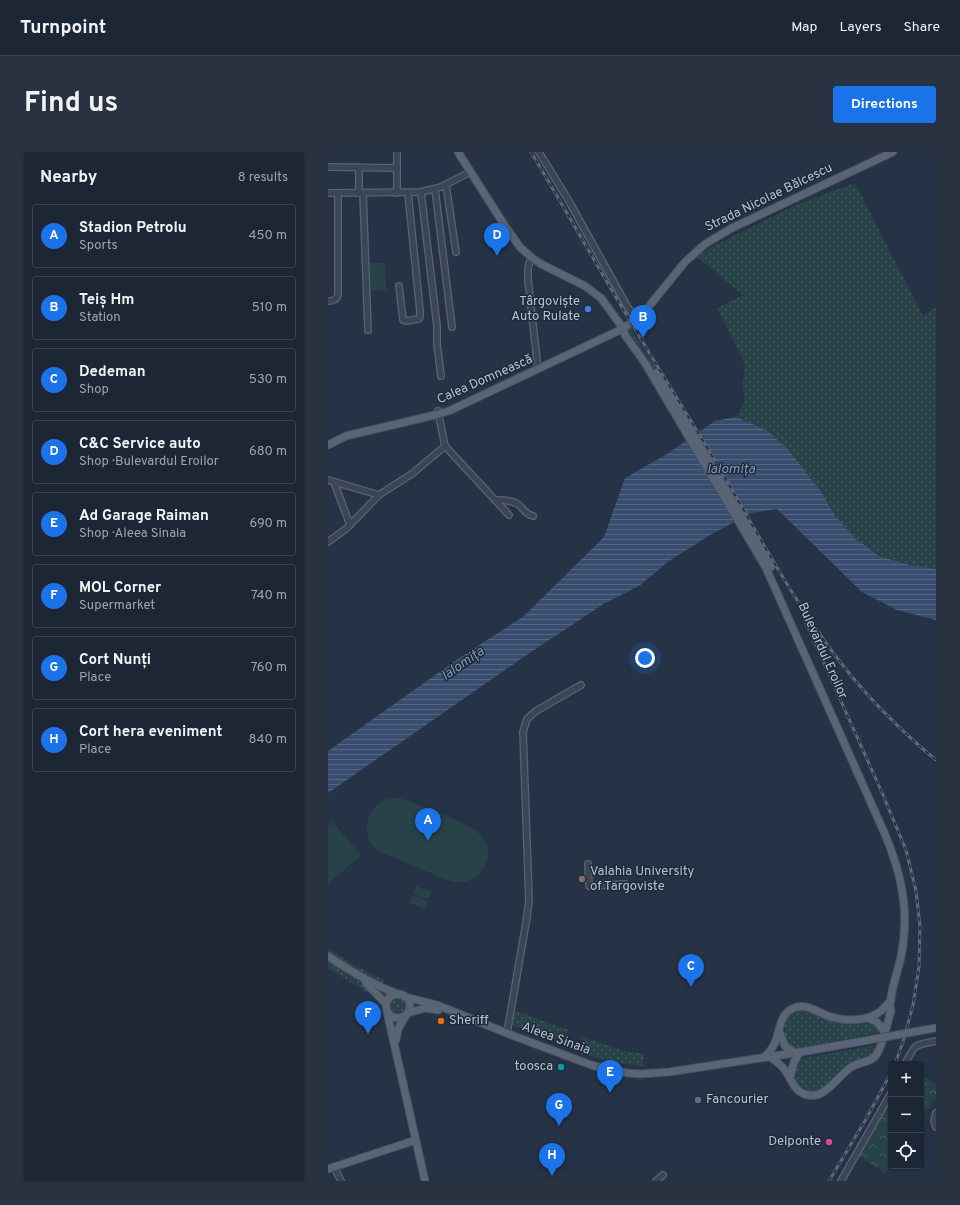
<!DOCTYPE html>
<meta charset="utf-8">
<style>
:root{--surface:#1c2634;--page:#293240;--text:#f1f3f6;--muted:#a0a5ac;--line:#3a434f;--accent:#1a73e8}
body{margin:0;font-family:Overpass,sans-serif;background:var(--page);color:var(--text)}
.controls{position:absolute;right:12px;bottom:12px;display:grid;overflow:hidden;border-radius:4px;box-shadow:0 1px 3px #0004}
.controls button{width:36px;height:36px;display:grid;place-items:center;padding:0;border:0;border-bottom:1px solid var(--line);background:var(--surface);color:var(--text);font:20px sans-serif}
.you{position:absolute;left:317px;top:506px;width:14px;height:14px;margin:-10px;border:3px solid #fff;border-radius:50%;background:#1a73e8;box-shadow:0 0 0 6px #1a73e833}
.badge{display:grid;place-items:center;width:26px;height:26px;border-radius:50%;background:var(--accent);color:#fff;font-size:13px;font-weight:700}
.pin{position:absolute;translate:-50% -33px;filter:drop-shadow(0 1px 2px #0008)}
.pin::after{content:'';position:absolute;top:21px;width:14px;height:12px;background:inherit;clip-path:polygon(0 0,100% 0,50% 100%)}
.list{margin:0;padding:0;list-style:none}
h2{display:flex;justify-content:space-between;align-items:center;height:52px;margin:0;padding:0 16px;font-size:17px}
h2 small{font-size:13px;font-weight:400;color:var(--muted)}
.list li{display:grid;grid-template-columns:26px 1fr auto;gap:12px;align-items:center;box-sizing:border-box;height:64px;margin:0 8px 8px;padding:0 8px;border:1px solid var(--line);border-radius:4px}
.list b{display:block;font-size:15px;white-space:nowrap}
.list p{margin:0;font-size:13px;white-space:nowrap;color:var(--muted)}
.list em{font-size:13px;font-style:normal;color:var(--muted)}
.icon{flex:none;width:22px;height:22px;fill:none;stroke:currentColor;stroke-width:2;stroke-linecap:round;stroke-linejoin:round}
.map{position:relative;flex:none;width:608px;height:1029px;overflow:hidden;border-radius:4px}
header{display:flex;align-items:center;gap:24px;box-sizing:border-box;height:56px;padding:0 20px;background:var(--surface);border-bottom:1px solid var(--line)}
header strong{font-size:19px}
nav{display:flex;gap:22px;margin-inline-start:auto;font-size:14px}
.intro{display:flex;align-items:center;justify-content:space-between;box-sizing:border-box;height:96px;padding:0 24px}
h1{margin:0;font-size:28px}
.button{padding:10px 18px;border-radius:4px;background:var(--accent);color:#fff;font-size:14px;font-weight:700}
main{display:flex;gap:24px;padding:0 24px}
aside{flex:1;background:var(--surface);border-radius:4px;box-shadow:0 1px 3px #0004}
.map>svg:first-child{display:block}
</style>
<header>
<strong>Turnpoint</strong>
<nav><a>Map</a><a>Layers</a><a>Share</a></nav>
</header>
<div class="intro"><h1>Find us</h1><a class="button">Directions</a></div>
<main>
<aside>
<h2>Nearby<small>8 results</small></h2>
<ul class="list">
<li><span class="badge">A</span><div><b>Stadion Petrolu</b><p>Sports</p></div><em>450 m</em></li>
<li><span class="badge">B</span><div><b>Teiș Hm</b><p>Station</p></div><em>510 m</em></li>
<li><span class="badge">C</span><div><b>Dedeman</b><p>Shop</p></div><em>530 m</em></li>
<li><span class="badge">D</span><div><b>C&amp;C Service auto</b><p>Shop · Bulevardul Eroilor</p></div><em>680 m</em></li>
<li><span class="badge">E</span><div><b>Ad Garage Raiman</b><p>Shop · Aleea Sinaia</p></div><em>690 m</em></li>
<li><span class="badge">F</span><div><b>MOL Corner</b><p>Supermarket</p></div><em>740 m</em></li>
<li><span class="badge">G</span><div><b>Cort Nunți</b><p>Place</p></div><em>760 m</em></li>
<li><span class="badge">H</span><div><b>Cort hera eveniment</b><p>Place</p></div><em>840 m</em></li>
</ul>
</aside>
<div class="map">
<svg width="608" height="1029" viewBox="0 0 608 1029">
<defs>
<pattern id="grass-dots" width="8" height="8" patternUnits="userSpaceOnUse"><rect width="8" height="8" fill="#284347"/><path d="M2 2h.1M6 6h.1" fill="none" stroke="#455c60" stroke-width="1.8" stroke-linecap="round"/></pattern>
<pattern id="forest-crowns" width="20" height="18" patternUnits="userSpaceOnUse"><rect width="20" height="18" fill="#284347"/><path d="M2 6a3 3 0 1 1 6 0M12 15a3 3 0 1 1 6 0" fill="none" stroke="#455c60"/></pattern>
<pattern id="water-rules" width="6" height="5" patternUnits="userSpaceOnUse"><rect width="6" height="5" fill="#394e6e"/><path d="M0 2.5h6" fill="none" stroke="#546682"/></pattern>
</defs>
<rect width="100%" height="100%" fill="#263346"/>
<!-- grass -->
<g fill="url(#grass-dots)">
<path d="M527 31 595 164 608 155V417L581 413 550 404 528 387 507 364 494 341 438 278 408 265 417 249 414 233 417 214 414 205 389 156 415 143 369 105 380 97 468 53Z"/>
<path d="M304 175 305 180 309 187 347 245H346L305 186 300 177Z"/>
<path d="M0 796 23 811 57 829 49 834 61 841 56 847 46 836 38 840 0 816Z"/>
<circle cx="70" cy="854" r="9"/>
<path d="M475 858C488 862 499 869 512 871 523 873 534 871 545 870L553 880 467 897 460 893C453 878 455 860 475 858Z"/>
<path d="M189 859 240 878 235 893 183 872 185 861Z"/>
<path d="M255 885 296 899 316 902 315 914 283 910 251 901Z"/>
<path d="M549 893 546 901C535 909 521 911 510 919 503 926 497 938 487 940 465 943 457 914 476 906Z"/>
</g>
<!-- forest -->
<g fill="url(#forest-crowns)">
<path d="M593 923 608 932V946L593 966Z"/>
<path d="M563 949V1011L557 1021 531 1004Z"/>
</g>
<!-- pitch -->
<g fill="#284347">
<path d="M42 111H57L58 138 43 139Z"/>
<path d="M70 646 78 648C91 653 103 658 116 663 139 673 175 685 154 718 147 729 136 731 124 730L55 701C51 699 46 696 43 691 34 677 40 657 54 649 59 647 65 646 70 646Z"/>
<path d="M5 670 33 703 0 732V674Z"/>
<path d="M88 734 103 740 100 747 85 742Z"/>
<path d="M85 743 100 749 97 757 82 751Z"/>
</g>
<!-- water -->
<path fill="url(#water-rules)" d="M408 265 438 278 460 297 494 341 507 364 528 387 551 404 581 413 608 417V468L569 458 534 440 449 357 423 361 382 383 341 409 311 434 277 451 203 500 0 641V599L124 511 196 464 276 385 297 326 339 302 387 269Z"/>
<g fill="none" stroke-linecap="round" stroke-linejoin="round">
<defs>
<g id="minor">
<path d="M69 0V41"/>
<path d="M211 0 242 51 299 154 309 168"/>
<path d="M0 15 69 16"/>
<path d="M118 33 128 100"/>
<path d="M107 37 124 175"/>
<path d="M93 40 109 174V192L113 224"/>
<path d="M0 41 93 40 113 35 142 20"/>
<path d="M31 41V15"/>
<path d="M35 41 40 178"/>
<path d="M203 105 200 116V128L210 217"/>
<path d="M71 134 75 168 78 169 91 167 92 164V159L80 41"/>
<path d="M0 149C6 149 8 148 10 143V41"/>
<path d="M110 259 117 294"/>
<path d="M117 294 181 363"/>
<path d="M0 328 51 343"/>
<path d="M6 330 22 373"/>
<path d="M167 348C175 348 186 348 192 354 196 358 199 363 205 364"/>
<path d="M0 390 19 376 51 343 85 321 117 294"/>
<path d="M260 712 261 734 297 732"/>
<path d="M179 881 199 765 201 748 195 580 199 567 208 559 253 533"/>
<path d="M577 912C587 892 586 893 608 889"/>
<path d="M608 961 606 969 608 975"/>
<path d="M6 1015 13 1029"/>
<path d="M328 1029 335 1023"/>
<path d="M513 1029 563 941"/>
</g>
<g id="major">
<path d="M130 0 177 74 192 95 203 105 213 112 257 134 273 146 295 176 297 183 317 211 438 416 556 680C574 722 582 760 573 805 569 823 561 842 562 861"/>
<path d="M328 221 344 247 443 415"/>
<path d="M0 293 18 284 111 262 123 258 290 179 307 169 313 164 357 110 377 92 404 76 565 0"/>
<path d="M0 804C23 820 46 833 72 843"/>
<path d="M38 831 58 852"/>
<circle cx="70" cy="854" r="12"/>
<path d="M77 845 109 853 186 884 266 914 299 921 312 922 341 920 479 899"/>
<path d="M59 860 97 1029"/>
<path d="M80 861 97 856 110 858"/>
<path d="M540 866 549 870 557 880"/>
<path d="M451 879 457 894 466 900"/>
<path d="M68 888 70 877 78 863"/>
<path d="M436 905C442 900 446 895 448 888 452 877 452 865 462 858 476 849 487 859 500 864 515 869 536 870 550 861 555 858 559 853 563 848"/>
<path d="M445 907C449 910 453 913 456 917 464 927 466 941 480 943 499 947 510 922 525 914 533 910 544 910 549 902 555 892 560 869 563 858"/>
<path d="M462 926 466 910 472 900"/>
<path d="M0 1017 88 988"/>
</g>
</defs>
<!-- minor casing -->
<use href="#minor" stroke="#596372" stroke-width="8"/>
<!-- major casing -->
<use href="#major" stroke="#444e5e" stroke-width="9"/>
<!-- minor -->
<use href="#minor" stroke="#3b4555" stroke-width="5.5"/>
<!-- major -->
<use href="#major" stroke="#596475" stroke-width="7"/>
<defs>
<g id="rail">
<path d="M203 0C242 65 279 132 319 197 341 234 364 270 386 307 427 376 464 448 513 511 541 547 573 579 608 608"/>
<path d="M475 464 555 643 578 698 588 739 592 774 591 815 585 853 575 890 567 912"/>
<path d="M501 1029 538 967 563 921"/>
</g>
</defs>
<!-- rail casing -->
<use href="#rail" stroke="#5c697c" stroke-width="3"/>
<!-- rail -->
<use href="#rail" stroke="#1f2a3b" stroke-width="1.5" stroke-dasharray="4.5" stroke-linecap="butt"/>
<defs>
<path id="major-bridge" d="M479 899 608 876"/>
</defs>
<!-- major-bridge casing -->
<use href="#major-bridge" stroke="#444e5e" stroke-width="9" stroke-linecap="butt"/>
<!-- major-bridge -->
<use href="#major-bridge" stroke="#596475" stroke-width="7"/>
</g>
<!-- markers -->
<circle fill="#3f7fe0" stroke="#1f2a3b" stroke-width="1.5" cx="260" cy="157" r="4"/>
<circle fill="#8d6e63" stroke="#1f2a3b" stroke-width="1.5" cx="254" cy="727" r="4"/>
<circle fill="#e8710a" stroke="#1f2a3b" stroke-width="1.5" cx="113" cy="869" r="4"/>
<circle fill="#0f9aa8" stroke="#1f2a3b" stroke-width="1.5" cx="233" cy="915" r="4"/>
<circle fill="#5c6f8a" stroke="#1f2a3b" stroke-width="1.5" cx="370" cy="948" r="4"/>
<circle fill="#d1479c" stroke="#1f2a3b" stroke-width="1.5" cx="501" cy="990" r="4"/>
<g text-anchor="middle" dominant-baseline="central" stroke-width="3" stroke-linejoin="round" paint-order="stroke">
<!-- street labels -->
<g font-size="13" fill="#b8c1ce" stroke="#1f2a3b">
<text transform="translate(441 46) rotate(-26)">Strada Nicolae Bălcescu</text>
<text transform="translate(157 228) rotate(-24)">Calea Domnească</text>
<text transform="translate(494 499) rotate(66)">Bulevardul Eroilor</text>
<text transform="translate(228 887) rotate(20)">Aleea Sinaia</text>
</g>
<!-- poi labels -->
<g font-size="13" fill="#b8c1ce" stroke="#1f2a3b" text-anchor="end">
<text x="252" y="150">Târgoviște<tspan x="252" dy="15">Auto Rulate</tspan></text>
<text x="262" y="720" text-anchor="start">Valahia University<tspan x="262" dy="15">of Targoviste</tspan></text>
<text x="121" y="869" text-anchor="start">Sheriff</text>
<text x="225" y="915">toosca</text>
<text x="378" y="948" text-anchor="start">Fancourier</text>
<text x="493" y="990">Delponte</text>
</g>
<!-- water labels -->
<g font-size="14" font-style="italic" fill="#7e96b7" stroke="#1f2a3b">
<text x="403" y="317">Ialomița</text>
<text transform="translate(135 512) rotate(-35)">Ialomița</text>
</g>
</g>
</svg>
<div class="controls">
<button>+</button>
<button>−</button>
<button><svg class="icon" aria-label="locate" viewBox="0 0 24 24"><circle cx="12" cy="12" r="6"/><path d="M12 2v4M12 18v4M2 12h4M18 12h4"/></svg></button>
</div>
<div class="you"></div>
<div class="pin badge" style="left:100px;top:689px">A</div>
<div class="pin badge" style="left:315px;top:186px">B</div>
<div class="pin badge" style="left:363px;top:835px">C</div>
<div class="pin badge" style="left:169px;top:104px">D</div>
<div class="pin badge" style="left:282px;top:941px">E</div>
<div class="pin badge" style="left:40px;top:882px">F</div>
<div class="pin badge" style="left:231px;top:974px">G</div>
<div class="pin badge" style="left:224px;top:1024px">H</div>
</div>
</main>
